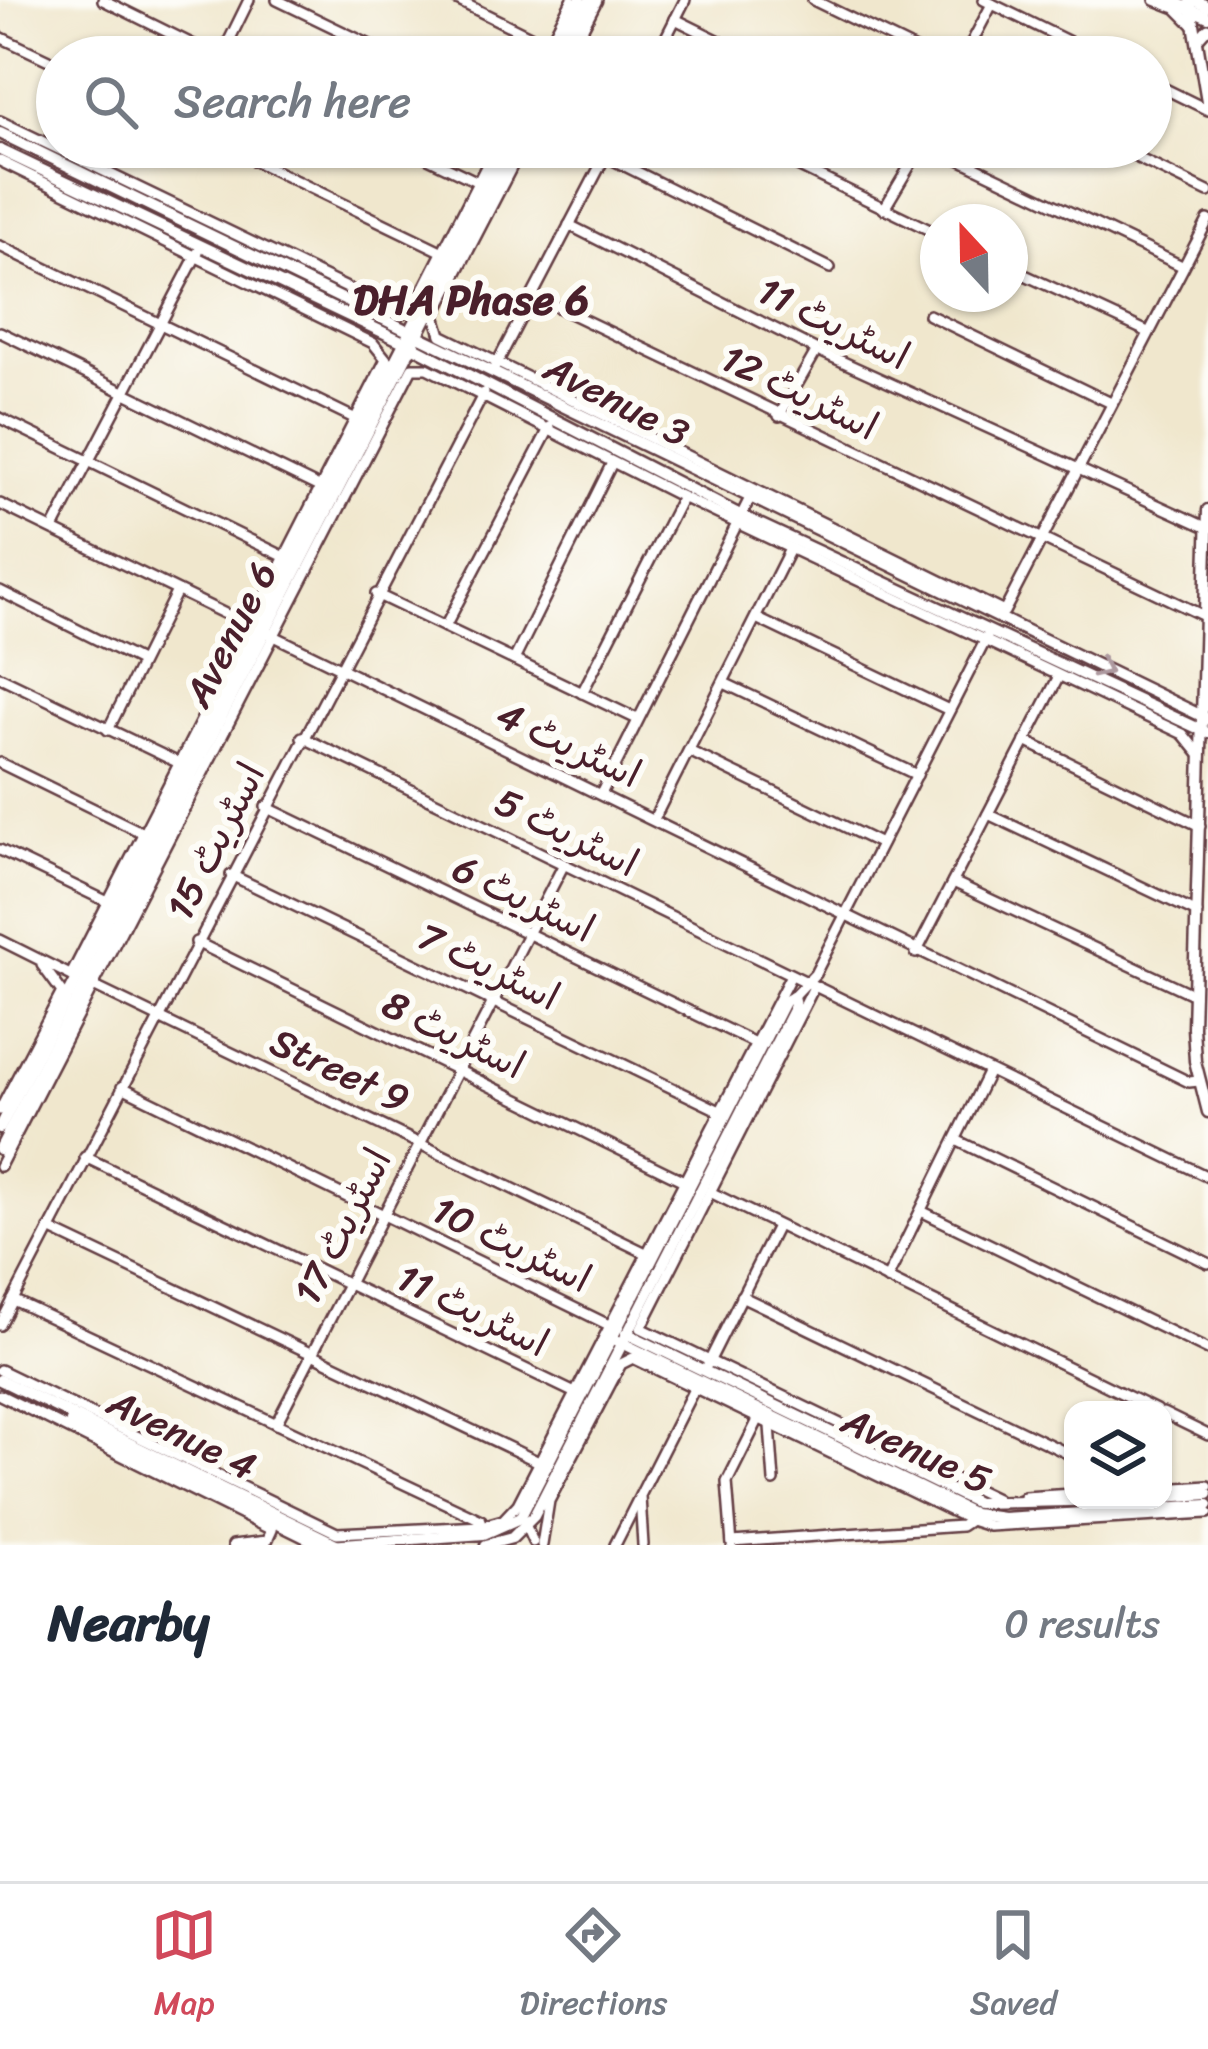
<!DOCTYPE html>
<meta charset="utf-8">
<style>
:root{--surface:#fff;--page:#f6f6f7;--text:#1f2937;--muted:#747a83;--line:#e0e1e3;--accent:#d1495b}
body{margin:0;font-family:Sriracha,"Playpen Sans Arabic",sans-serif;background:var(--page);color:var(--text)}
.controls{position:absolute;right:36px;bottom:36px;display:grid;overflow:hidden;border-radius:24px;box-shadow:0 3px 9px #0004}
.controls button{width:108px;height:108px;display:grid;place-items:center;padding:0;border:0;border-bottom:3px solid var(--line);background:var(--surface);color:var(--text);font:60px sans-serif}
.compass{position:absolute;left:920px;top:204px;width:108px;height:108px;border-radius:50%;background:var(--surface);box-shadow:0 3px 9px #0004;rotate:338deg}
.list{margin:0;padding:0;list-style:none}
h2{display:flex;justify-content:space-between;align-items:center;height:156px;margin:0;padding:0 48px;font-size:51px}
h2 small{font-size:39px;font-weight:400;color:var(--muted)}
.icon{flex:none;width:66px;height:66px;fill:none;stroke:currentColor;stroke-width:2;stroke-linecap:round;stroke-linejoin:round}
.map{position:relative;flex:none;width:1208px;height:1545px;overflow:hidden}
.search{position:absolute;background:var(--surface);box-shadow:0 3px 9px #0004;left:36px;right:36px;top:36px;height:132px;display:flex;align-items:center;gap:30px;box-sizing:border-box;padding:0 42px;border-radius:66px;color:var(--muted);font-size:45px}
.sheet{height:336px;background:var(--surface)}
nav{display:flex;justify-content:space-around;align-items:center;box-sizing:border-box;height:168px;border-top:3px solid var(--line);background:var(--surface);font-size:33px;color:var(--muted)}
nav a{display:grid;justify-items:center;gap:6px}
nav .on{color:var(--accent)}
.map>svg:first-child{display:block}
</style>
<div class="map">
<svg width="1208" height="1545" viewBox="0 0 1208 1545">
<rect width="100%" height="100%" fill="#fdfcf7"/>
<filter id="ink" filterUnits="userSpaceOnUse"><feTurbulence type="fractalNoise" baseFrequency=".00833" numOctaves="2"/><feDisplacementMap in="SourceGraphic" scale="24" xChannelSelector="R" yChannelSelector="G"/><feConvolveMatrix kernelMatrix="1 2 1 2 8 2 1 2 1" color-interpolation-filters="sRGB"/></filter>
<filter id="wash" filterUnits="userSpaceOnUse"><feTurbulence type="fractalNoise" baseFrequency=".004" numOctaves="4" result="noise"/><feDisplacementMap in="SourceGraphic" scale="48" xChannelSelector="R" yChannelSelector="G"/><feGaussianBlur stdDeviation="2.7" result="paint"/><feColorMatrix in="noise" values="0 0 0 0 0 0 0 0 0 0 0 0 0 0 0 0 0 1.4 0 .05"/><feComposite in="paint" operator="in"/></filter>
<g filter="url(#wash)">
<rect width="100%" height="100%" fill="#f0e7cd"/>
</g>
<g filter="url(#ink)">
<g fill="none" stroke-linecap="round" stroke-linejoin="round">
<defs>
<g id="minor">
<path d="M103 0 218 57"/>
<path d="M277 0 395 57"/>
<path d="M457 0 548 45"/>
<path d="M813 0 930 57"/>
<path d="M984 0 1100 57"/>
<path d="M1155 0 1173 7"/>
<path d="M1169 1 1194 26"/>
<path d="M675 19 752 57"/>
<path d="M0 37 57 64"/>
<path d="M1198 39 1208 28"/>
<path d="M221 57 249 0"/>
<path d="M542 57 572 0"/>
<path d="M568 57 597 0"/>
<path d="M656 57 685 0"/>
<path d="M964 57 992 4"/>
<path d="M1151 82 1208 110"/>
<path d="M0 121 401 314 413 308 421 294 496 147"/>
<path d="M226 147 443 252"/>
<path d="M405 147 478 182"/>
<path d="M522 147 435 315 441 335 1004 612 1208 220"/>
<path d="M758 147 938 234"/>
<path d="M934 147 1182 266"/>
<path d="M1115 147 1208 192"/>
<path d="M605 156 830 268"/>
<path d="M0 161 373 343 386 359 71 975"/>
<path d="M884 209 921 147"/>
<path d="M569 225 817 350 1208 528"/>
<path d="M0 246 356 419"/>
<path d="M1010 268 1148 332"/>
<path d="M534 296 1206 617"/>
<path d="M929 315 1111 403"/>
<path d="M0 332 321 488"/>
<path d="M495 367 610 147"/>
<path d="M779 416 817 350"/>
<path d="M0 418 285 557"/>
<path d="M0 504 254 628"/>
<path d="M53 529 198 252"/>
<path d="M0 591 140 661"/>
<path d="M376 594 637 719"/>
<path d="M756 618 949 710"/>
<path d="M445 627 550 427"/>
<path d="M270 634 1189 1082 1199 1081"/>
<path d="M514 660 612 463"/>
<path d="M0 677 179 763"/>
<path d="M724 683 917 775"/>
<path d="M582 693 682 497"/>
<path d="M108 730 176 593"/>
<path d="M302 737 1208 1177"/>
<path d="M1025 741 1200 826"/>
<path d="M689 751 881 844"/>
<path d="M0 763 143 833"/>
<path d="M602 792 749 500"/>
<path d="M266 807 755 1043"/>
<path d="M988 814 1197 913"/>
<path d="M655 817 790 549"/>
<path d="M0 850 108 902"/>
<path d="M231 875 720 1111"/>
<path d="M953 882 1194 995"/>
<path d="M0 940 76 978"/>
<path d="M196 942 684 1181"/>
<path d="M916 953 1058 678"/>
<path d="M91 985 648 1254"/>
<path d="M814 987 641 1328 996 1499"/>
<path d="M793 997 815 974 987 637"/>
<path d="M122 1087 613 1327"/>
<path d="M0 1110 62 992 42 965"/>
<path d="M956 1140 1208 1263"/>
<path d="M85 1157 575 1393"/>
<path d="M0 1166 412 368H427L682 497 1183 734 1201 756"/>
<path d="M710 1192 1156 1410"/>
<path d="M921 1211 1208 1350"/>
<path d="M49 1229 539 1462"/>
<path d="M887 1279 989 1071"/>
<path d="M741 1296 1073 1456"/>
<path d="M13 1300 481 1520 482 1526 503 1520 518 1504 791 975"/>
<path d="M0 1325 484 393"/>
<path d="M708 1364 777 1226"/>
<path d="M0 1370 337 1533 482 1526"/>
<path d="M0 1395 272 1530 267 1541 233 1545"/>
<path d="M1163 1413 1208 1435"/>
<path d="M276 1424 564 864"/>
<path d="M770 1426 774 1481"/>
<path d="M1163 1489 1208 1486"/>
<path d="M640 1497 643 1545"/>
<path d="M1024 1497 1073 1494"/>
<path d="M524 1522 533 1542"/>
<path d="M732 1542 961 1526 970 1520 989 1526 1208 1513"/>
<path d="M542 1545 549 1501 621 1364 633 1358 970 1520"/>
<path d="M615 1545 694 1389"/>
<path d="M732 1545 727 1482 758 1420"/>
</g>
<g id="major">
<path d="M1170 0 1208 17"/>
<path d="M1190 0 1208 107"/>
<path d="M1195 0 1208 7"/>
<path d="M550 57 580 0"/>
<path d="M560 57 590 0"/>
<path d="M0 133 1208 719"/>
<path d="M0 150 412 346 740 515 1208 733"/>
<path d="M1208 510 1193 1027 1195 1061 1208 1112"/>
<path d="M0 1128 505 147"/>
<path d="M0 1149 514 147"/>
<path d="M626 1333 977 1503 1111 1500"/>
<path d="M616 1340 974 1514 1003 1518 1208 1505"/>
<path d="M0 1380 336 1544"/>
<path d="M71 1422 321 1545"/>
<path d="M1163 1497 1208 1494"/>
<path d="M329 1545 484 1534 520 1518 784 1002 793 997"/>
<path d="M486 1545 512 1538 534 1516 795 1006 793 997"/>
</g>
</defs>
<!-- minor casing -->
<use href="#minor" stroke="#633d43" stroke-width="14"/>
<!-- major casing -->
<use href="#major" stroke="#633d43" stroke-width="15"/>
<!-- minor -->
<use href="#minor" stroke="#fff" stroke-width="9"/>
<!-- major -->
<use href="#major" stroke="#fff" stroke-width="10"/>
</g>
<!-- one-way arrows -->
<defs><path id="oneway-chevron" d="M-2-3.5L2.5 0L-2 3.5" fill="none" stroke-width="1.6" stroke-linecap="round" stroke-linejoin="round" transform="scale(3)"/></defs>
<use stroke="#ae9aa0" href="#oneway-chevron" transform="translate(1103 669) rotate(25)"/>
</g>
<g text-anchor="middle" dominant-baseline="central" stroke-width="12" stroke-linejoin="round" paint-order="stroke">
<!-- street labels -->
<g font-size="39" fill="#4a1f2b" stroke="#fdfcf7">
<text transform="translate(834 323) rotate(26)">اسٹریٹ 11</text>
<text transform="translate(800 392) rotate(26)">اسٹریٹ 12</text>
<text transform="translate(617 400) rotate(27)">Avenue 3</text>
<text transform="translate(230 634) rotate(-63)">Avenue 6</text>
<text transform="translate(569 744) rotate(25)">اسٹریٹ 4</text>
<text transform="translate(567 832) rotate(26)">اسٹریٹ 5</text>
<text transform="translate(215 841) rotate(-63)">اسٹریٹ 15</text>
<text transform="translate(524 898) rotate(26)">اسٹریٹ 6</text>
<text transform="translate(489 966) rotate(26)">اسٹریٹ 7</text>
<text transform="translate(454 1034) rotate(26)">اسٹریٹ 8</text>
<text transform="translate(340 1070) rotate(25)">Street 9</text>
<text transform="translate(342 1226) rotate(-63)">اسٹریٹ 17</text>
<text transform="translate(512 1244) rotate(26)">اسٹریٹ 10</text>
<text transform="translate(473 1310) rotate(26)">اسٹریٹ 11</text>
<text transform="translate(182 1434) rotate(26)">Avenue 4</text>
<text transform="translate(917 1450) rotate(24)">Avenue 5</text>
</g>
<!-- neighbourhood labels -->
<g font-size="42" font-weight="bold" fill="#4a1f2b" stroke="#fdfcf7">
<text x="471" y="300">DHA Phase 6</text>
</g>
</g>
</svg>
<div class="controls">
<button><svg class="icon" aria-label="layers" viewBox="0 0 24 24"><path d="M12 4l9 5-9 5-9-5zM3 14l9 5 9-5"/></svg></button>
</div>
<svg class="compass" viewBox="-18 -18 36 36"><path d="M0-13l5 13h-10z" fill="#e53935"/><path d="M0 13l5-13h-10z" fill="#747a83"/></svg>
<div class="search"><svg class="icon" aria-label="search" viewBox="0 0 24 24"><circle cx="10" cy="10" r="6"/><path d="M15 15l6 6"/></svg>Search here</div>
</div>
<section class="sheet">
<h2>Nearby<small>0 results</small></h2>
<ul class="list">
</ul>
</section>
<nav>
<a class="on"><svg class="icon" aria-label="map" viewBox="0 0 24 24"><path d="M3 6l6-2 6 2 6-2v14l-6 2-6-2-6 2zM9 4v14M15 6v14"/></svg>Map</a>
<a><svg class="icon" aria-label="directions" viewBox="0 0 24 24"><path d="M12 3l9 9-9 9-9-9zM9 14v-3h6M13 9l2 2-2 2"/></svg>Directions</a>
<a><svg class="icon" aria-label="saved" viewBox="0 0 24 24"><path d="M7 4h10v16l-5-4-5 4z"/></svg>Saved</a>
</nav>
